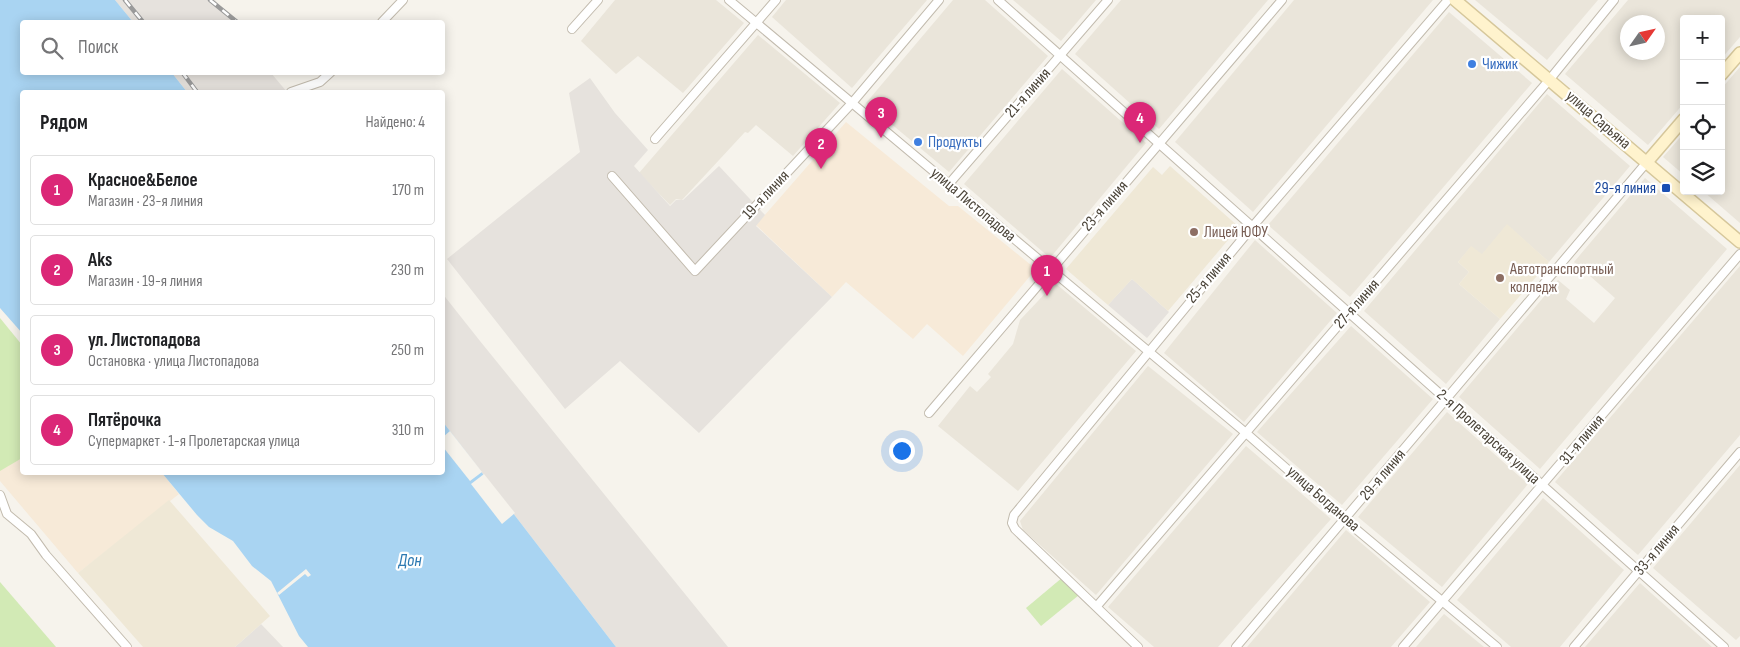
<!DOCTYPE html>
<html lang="ru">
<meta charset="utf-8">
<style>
:root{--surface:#fff;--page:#f2f2f2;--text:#202124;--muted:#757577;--line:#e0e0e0;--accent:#db2777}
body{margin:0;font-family:"Sofia Sans Condensed",sans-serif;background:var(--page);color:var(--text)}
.controls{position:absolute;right:15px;top:15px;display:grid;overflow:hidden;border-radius:5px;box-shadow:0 2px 12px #0003}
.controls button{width:45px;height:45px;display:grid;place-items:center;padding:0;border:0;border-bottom:1px solid var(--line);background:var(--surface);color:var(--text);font:25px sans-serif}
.compass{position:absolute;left:1620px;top:15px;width:45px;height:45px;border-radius:50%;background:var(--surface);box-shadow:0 2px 12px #0003;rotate:56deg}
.you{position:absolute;left:901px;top:450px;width:18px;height:18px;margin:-12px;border:4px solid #fff;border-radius:50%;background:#1a73e8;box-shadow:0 0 0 8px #1a73e833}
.badge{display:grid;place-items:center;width:32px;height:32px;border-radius:50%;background:var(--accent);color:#fff;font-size:16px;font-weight:700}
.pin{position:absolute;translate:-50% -41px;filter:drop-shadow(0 1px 2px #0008)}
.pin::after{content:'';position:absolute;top:26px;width:18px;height:15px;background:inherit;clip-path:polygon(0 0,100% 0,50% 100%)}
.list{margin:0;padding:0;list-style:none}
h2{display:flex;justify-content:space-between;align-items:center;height:65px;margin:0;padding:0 20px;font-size:21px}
h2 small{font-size:16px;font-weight:400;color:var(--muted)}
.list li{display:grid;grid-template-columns:32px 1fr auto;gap:15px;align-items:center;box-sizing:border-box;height:70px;margin:0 10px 10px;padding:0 10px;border:1px solid var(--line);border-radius:5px}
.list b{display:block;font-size:19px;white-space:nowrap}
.list p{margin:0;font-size:16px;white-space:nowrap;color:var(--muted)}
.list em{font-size:16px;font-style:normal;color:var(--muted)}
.icon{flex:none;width:28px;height:28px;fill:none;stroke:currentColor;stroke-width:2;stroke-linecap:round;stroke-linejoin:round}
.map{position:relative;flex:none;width:1740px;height:647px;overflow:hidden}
.search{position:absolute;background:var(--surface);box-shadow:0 2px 12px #0003;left:20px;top:20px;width:425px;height:55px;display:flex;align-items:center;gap:12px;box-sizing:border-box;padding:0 18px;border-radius:5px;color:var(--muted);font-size:19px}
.panel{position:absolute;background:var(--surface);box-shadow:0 2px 12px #0003;left:20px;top:90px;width:425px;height:385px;border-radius:5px}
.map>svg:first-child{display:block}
</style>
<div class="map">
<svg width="1740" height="647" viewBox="0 0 1740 647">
<rect width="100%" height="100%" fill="#f6f3ec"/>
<!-- residential -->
<g fill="#eae5da" fill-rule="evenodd">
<path d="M615 0H716L744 23 683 93 638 56 616 74 581 41Z"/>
<path d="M786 0H927L852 88 772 17Z"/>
<path d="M953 0H985L1048 56 949 172 866 103Z"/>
<path d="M1013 0H1096L1061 41Z"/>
<path d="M1121 0H1268L1159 129 1075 54Z"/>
<path d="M1294 0H1433L1253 212 1175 142Z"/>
<path d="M1475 0H1598L1547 60Z"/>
<path d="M1628 0H1740V37L1721 59V19H1684V103L1648 145 1565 74ZM1628 22H1658V52H1628Z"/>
<path d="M1449 12 1532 83 1350 297 1268 225Z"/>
<path d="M758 35 840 103 793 156 756 125 748 133 745 132 682 200 676 199 670 205 639 173Z"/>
<path d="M1740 67V223L1703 191H1721V89Z"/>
<path d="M1062 69 1146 143 1050 258 964 184Z"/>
<path d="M1547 94 1630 166 1549 262 1507 225 1482 255 1471 247 1458 262 1469 272 1459 284 1500 319 1446 384 1364 311Z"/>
<path d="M1684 133V175L1663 157Z"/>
<path d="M1645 178 1727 249 1540 469 1459 397 1558 280 1570 290 1566 299 1594 323 1615 298 1574 262Z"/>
<path d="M1255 240 1337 313 1244 422 1164 353Z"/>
<path d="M1740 266V435L1638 555 1555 482Z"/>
<path d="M1055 283 1136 351 1018 491 938 426 970 386 977 392 991 377 988 374 1013 344 1020 320Z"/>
<path d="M1351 326 1433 399 1342 505 1257 432Z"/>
<path d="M1148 366 1233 434 1096 595 1023 530 1020 521Z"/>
<path d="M1447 412 1528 484 1442 587 1358 517Z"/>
<path d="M1246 446 1331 519 1218 647H1154L1108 607Z"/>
<path d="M1740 465V636L1736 640 1653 568Z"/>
<path d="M1543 498 1624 570 1560 647H1511L1457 600Z"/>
<path d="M1346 530 1430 602 1391 647H1247Z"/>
<path d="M1640 583 1651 593 1712 647H1585Z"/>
<path d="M1444 614 1484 647H1416Z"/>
</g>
<!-- commercial -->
<g fill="#f7ead8">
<path d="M846 122 949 206H958L1036 269 963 356 927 324 913 339 846 282 832 297 756 225Z"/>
<path d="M0 334 22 353V472L162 473 179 494 78 573 0 481Z"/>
</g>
<!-- industrial -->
<g fill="#e6e2dd">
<path d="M115 0H215L233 22H133Z"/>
<path d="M172 73H271L287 92H187Z"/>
<path d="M590 78 615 113 648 150 634 166 670 206 676 200H683L719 166 765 215 756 226 832 297 699 433 620 361 565 409 447 259 580 152 569 93Z"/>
<path d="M1132 279 1169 312 1147 338 1108 305Z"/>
<path d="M442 293 480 341 728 647H616L443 422Z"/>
<path d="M261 624 283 647H235Z"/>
</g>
<!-- education -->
<g fill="#efe8d6">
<path d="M1170 166 1239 227 1168 311 1132 279 1108 305 1066 269 1153 167 1162 175Z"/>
<path d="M1507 224 1549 262 1500 319 1459 284 1469 272 1458 262 1471 246 1482 254Z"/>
<path d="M169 500 270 616 235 647H143L78 573Z"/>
</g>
<!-- green -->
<g fill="#d2eab5">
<path d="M0 318 22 345V458L0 471Z"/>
<path d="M1063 577 1079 595 1041 626 1026 608Z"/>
<path d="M0 582 56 647H0Z"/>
</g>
<!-- water -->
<g fill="#a9d4f2">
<path d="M0 0H115L133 22H22V72L172 73 187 92H22V333L0 308Z"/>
<path d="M443 422 616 647H308L299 636 271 581 252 566 233 541 209 527 197 515 162 473 442 472Z"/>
</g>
<!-- pier -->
<g fill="#f6f3ec">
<path d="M450 431 482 472 470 481 443 447V437Z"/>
<path d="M484 474 515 513 502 524 471 484Z"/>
<path d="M306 569 311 575 308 577 305 574 279 595 277 593Z"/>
</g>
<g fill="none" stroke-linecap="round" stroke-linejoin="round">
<defs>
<g id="street">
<path d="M729 0 1246 433 1345 520 1497 647"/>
<path d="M998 0 1724 647"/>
<path d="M382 22 403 0"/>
<path d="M572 29 598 0"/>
<path d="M291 92 320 82 331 72"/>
<path d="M655 139 776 0"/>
<path d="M612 176 695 271 852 103 939 0"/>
<path d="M948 185 1108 0"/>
<path d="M929 413 1282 0"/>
<path d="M0 495 7 514 31 534 46 555 127 647"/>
<path d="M1097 606 1550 79 1614 0"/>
<path d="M1138 647 1015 529 1012 523 1014 515 1253 226 1448 0"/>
<path d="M1236 647 1647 162"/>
<path d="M1403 647 1740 254"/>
<path d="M1574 647 1740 452"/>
</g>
<g id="secondary">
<path d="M1455 0 1740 242"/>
<path d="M1721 75 1740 53"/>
<path d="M1647 162 1684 119"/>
</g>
</defs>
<!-- street casing -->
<use href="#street" stroke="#c2bbae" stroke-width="10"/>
<!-- secondary casing -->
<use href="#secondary" stroke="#d6c79b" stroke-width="14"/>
<!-- street -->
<use href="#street" stroke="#fff" stroke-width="8"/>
<!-- secondary -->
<use href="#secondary" stroke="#fff3cd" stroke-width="11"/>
<defs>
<g id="rail">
<path d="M125 0 143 22"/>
<path d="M210 0 237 22"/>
<path d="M182 72 197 92"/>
</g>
</defs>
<!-- rail casing -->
<use href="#rail" stroke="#9a9a9a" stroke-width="4.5"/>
<!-- rail -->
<use href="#rail" stroke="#fff" stroke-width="2.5" stroke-dasharray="8" stroke-linecap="butt"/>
</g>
<!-- markers -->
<g fill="#3f7fe0" stroke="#fff" stroke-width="2">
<circle cx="1472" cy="64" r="5"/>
<circle cx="918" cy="142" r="5"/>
</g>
<rect fill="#1a4fb4" stroke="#fff" stroke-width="2" x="1661" y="183" width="10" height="10" rx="2.5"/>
<g fill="#8d6e63" stroke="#fff" stroke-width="2">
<circle cx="1194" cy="232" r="5"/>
<circle cx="1500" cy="278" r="5"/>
</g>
<g text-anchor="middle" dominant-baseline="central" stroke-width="4.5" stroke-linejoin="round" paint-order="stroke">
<!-- shop labels -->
<g font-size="16" fill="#366cbe" stroke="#fff" text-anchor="start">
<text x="1482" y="64">Чижик</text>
<text x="928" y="142">Продукты</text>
</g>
<!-- street labels -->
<g font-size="16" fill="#4b4439" stroke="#fff">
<text transform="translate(1028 93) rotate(-49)">21-я линия</text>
<text transform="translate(1598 120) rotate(41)">улица Сарьяна</text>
<text transform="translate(766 195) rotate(-47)">19-я линия</text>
<text transform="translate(973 205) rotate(40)">улица Листопадова</text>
<text transform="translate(1105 206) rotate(-49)">23-я линия</text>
<text transform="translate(1209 278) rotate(-50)">25-я линия</text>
<text transform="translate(1357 304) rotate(-49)">27-я линия</text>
<text transform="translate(1488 437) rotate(42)">2-я Пролетарская улица</text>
<text transform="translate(1582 440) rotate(-50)">31-я линия</text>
<text transform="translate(1383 475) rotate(-50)">29-я линия</text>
<text transform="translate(1323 499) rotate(41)">улица Богданова</text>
<text transform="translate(1657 550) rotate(-50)">33-я линия</text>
</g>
<!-- transit labels -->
<g font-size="16" fill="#164399" stroke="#fff" text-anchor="end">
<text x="1656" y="188">29-я линия</text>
</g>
<!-- education labels -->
<g font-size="16" fill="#785e54" stroke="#fff" text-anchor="start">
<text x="1204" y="232">Лицей ЮФУ</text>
<text x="1510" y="269">Автотранспортный<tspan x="1510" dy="18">колледж</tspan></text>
</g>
<!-- water labels -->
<g font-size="18" font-style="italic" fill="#2e7ab2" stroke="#fff">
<text x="410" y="560">Дон</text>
</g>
</g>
</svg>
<div class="controls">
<button>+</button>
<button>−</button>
<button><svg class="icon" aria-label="locate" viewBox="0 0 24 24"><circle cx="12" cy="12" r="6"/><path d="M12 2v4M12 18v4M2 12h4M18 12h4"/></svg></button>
<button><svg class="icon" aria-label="layers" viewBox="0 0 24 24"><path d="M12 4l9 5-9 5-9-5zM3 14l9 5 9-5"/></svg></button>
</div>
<svg class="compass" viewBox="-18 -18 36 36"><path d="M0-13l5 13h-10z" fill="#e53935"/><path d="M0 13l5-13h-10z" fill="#757577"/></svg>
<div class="you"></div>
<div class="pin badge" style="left:1047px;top:296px">1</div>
<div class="pin badge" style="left:821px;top:169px">2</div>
<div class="pin badge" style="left:881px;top:138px">3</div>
<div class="pin badge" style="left:1140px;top:143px">4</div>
<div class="search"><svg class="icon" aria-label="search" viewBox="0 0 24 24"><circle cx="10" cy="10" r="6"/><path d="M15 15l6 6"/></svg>Поиск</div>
<section class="panel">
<h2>Рядом<small>Найдено: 4</small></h2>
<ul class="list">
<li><span class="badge">1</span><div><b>Красное&amp;Белое</b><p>Магазин · 23-я линия</p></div><em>170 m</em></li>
<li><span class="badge">2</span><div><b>Aks</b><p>Магазин · 19-я линия</p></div><em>230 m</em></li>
<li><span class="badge">3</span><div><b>ул. Листопадова</b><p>Остановка · улица Листопадова</p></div><em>250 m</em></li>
<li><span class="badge">4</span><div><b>Пятёрочка</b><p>Супермаркет · 1-я Пролетарская улица</p></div><em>310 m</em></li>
</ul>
</section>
</div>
